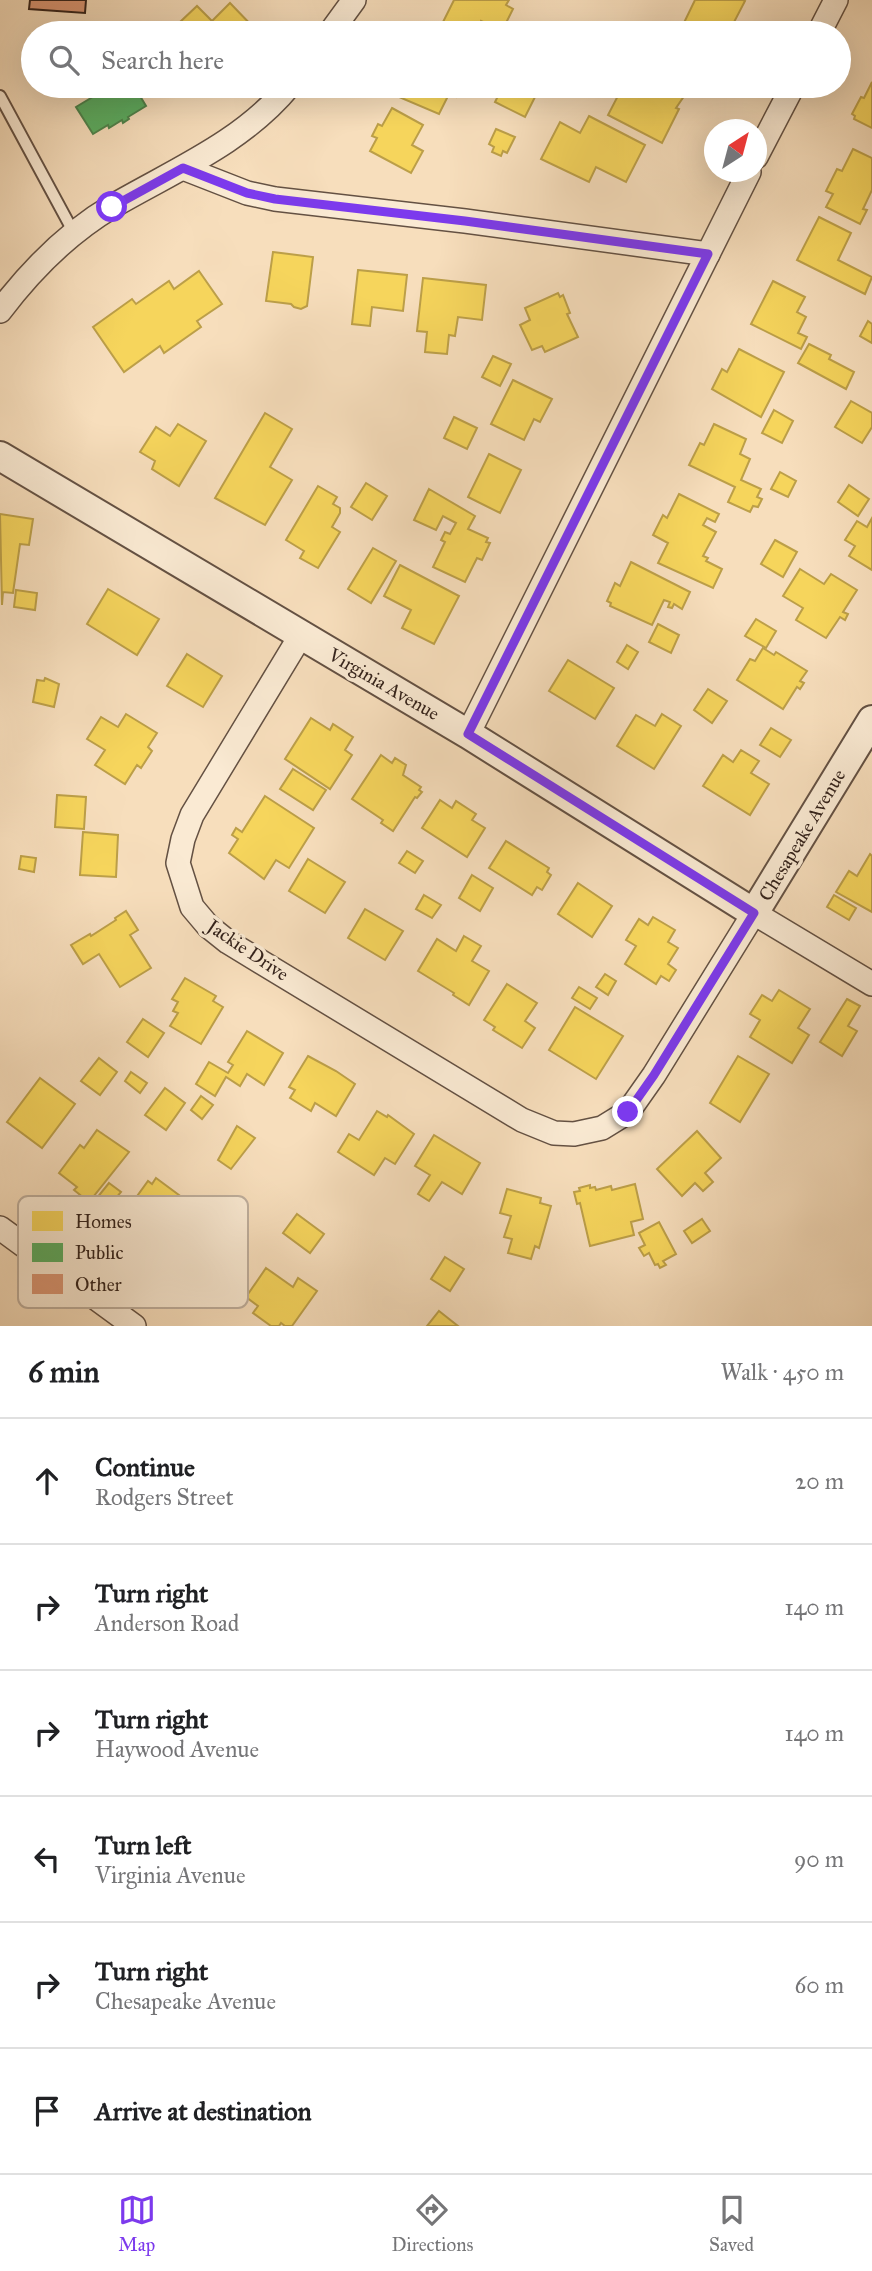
<!DOCTYPE html>
<meta charset="utf-8">
<style>
:root{--surface:#fff;--page:#f2f2f2;--text:#202124;--muted:#757577;--line:#e0e0e0;--accent:#7c3aed}
body{margin:0;font-family:"IM FELL Great Primer",serif;background:var(--page);color:var(--text)}
.compass{position:absolute;left:704px;top:119px;width:63px;height:63px;border-radius:50%;background:var(--surface);box-shadow:0 7px 28px #0002;rotate:36deg}
.stop{position:absolute;width:21px;height:21px;margin:-16px;border:5px solid #7c3aed;border-radius:50%;background:#fff}
.stop.end{background:#7c3aed;border-color:#fff;box-shadow:0 2px 7px #0008}
.list{margin:0;padding:0;list-style:none}
h2{display:flex;justify-content:space-between;align-items:center;height:91px;margin:0;padding:0 28px;font-size:30px}
h2 small{font-size:23px;font-weight:400;color:var(--muted)}
.list li{display:grid;grid-template-columns:46px 1fr auto;gap:21px;align-items:center;box-sizing:border-box;height:126px;padding:0 28px;border-top:2px solid var(--line)}
.list b{display:block;font-size:26px;white-space:nowrap}
.list p{margin:0;font-size:23px;white-space:nowrap;color:var(--muted)}
.list em{font-size:23px;font-style:normal;color:var(--muted)}
.icon{flex:none;width:38px;height:38px;fill:none;stroke:currentColor;stroke-width:2;stroke-linecap:round;stroke-linejoin:round}
.map{position:relative;flex:none;width:872px;height:1326px;overflow:hidden}
.search{position:absolute;background:var(--surface);box-shadow:0 7px 28px #0002;left:21px;right:21px;top:21px;height:77px;display:flex;align-items:center;gap:18px;box-sizing:border-box;padding:0 24px;border-radius:38px;color:var(--muted);font-size:26px}
.sheet{height:847px;background:var(--surface)}
nav{display:flex;justify-content:space-around;align-items:center;box-sizing:border-box;height:98px;border-top:2px solid var(--line);background:var(--surface);font-size:19px;color:var(--muted)}
nav a{display:grid;justify-items:center;gap:4px}
nav .on{color:var(--accent)}
.map>svg:first-child{display:block}
</style>
<div class="map">
<svg width="872" height="1326" viewBox="0 0 872 1326">
<rect width="100%" height="100%" fill="#f7debc"/>
<filter id="stains"><feTurbulence type="fractalNoise" baseFrequency=".00286" numOctaves="4"/><feColorMatrix values="0 0 0 0 .2 0 0 0 0 .09 0 0 0 0 .02 0 0 0 .5 -.17"/></filter>
<radialGradient id="worn" r=".72"><stop offset=".6" stop-color="#630" stop-opacity="0"/><stop offset="1" stop-color="#630" stop-opacity=".3"/></radialGradient>
<!-- homes -->
<g fill="#f6d55c" stroke="#bc9f48" stroke-width="2">
<path d="M454 0H509L506 5 513 9 502 31 481 21 480 24 483 26 480 33H456L441 26Z"/>
<path d="M695 0H743L745 1 731 28 727 26 724 33H679Z"/>
<path d="M230 3 255 29 251 33H174L181 26 179 23 197 6 212 21Z"/>
<path d="M872 82V128L854 119 855 116 852 114 861 97 864 98Z"/>
<path d="M404 86H456L460 88 456 97 449 94 439 114 399 97Z"/>
<path d="M503 86H532L539 89 525 117 495 102Z"/>
<path d="M623 86 635 92 639 86H691L676 108 679 109 662 143 608 115Z"/>
<path d="M392 108 423 125 412 145 423 151 411 173 370 151 377 138 372 136 378 124 382 126Z"/>
<path d="M589 116 645 145 626 182 596 167 589 182 541 159 560 122 580 133Z"/>
<path d="M496 129 515 137 507 153 503 151 501 156 492 152 494 147 489 144Z"/>
<path d="M853 149 872 158V190L863 209 867 210 860 224 826 207 833 194 826 191 837 169 842 171Z"/>
<path d="M819 217 851 233 838 260 872 277 865 294 797 260Z"/>
<path d="M273 252 313 257 307 306 301 309 294 307 291 304 266 301Z"/>
<path d="M358 270 407 275 403 311 372 307 370 326 352 324Z"/>
<path d="M199 271 222 304 197 321 201 327 164 353 160 346 124 372 93 327 132 299 136 304 169 281 174 289Z"/>
<path d="M423 278 486 285 482 320 458 317 455 336 449 335 447 354 425 352 427 332 417 331Z"/>
<path d="M773 281 805 297 797 312 806 317 798 333 807 337 801 349 751 324Z"/>
<path d="M558 293 560 297 563 295 570 313 567 314 578 337 545 352 542 346 532 350 520 325 530 320 525 308Z"/>
<path d="M868 321 872 324V343L860 336Z"/>
<path d="M809 344 831 355 829 359 854 372 846 389 798 363Z"/>
<path d="M739 349 784 372 761 417 712 389 722 369 727 372Z"/>
<path d="M493 356 511 364 500 386 482 377Z"/>
<path d="M513 380 552 399 540 422 534 419 524 440 491 424Z"/>
<path d="M851 401 872 413V427L862 443 835 427Z"/>
<path d="M774 410 793 421 782 443 762 433Z"/>
<path d="M265 413 292 429 270 467 292 480 265 525 215 498Z"/>
<path d="M454 417 477 428 467 449 444 438Z"/>
<path d="M178 424 206 441 179 486 152 469 155 461 140 452 156 427 170 436Z"/>
<path d="M714 424 746 439 740 454 750 459 741 480 761 489 757 497 762 499 758 507 753 506 750 512 728 502 735 487 689 465 700 443 704 445Z"/>
<path d="M489 454 521 470 500 513 468 497Z"/>
<path d="M780 472 796 481 788 497 771 489Z"/>
<path d="M366 483 387 496 372 520 351 507Z"/>
<path d="M849 485 869 499 858 516 838 502Z"/>
<path d="M318 486 337 497 333 504 340 508V513L332 527 340 532 318 568 300 558 304 551 286 540Z"/>
<path d="M429 489 475 516 468 529 488 538 486 542 490 543 482 560 477 558 465 582 433 567 445 542 441 540 445 532 450 534 456 523 443 516 436 530 414 520Z"/>
<path d="M679 494 719 514 715 522 707 518 703 525 716 532 703 556 708 558 706 561 722 569 713 588 658 563 668 543 653 535 663 515 667 518Z"/>
<path d="M0 514 33 519 29 545 20 544 13 593 3 592 2 605Z"/>
<path d="M872 518V570L849 556 855 546 845 540 857 521 867 527Z"/>
<path d="M775 540 797 552 783 577 761 564Z"/>
<path d="M373 548 396 561 371 603 348 589Z"/>
<path d="M631 562 690 592 682 609 674 604 672 608 668 607 670 602 664 600 652 625 610 606 611 603 607 601 615 583 620 586Z"/>
<path d="M400 565 459 596 434 644 402 628 411 610 384 596Z"/>
<path d="M800 569 824 584 831 574 857 590 843 612 848 614 845 620 840 617 826 638 796 620 803 608 783 596Z"/>
<path d="M108 589 159 619 137 655 87 624Z"/>
<path d="M16 590 37 593 35 610 14 607Z"/>
<path d="M756 619 776 631 766 648 745 636Z"/>
<path d="M658 624 679 635 671 653 649 642Z"/>
<path d="M627 645 638 652 628 669 617 662Z"/>
<path d="M763 648 774 655 776 652 807 671 800 681 804 683 800 689 797 687 783 709 737 680 750 659 755 661Z"/>
<path d="M187 654 222 676 203 707 167 686Z"/>
<path d="M568 660 614 688 595 719 549 691Z"/>
<path d="M45 678 59 684 54 707 33 702 37 680 44 681Z"/>
<path d="M708 689 727 701 712 723 694 710Z"/>
<path d="M126 714 157 733 148 747 152 751 141 768 137 765 125 784 95 765 105 750 87 739 101 717 118 727Z"/>
<path d="M662 714 681 726 654 769 617 746 636 715 655 726Z"/>
<path d="M311 718 330 730 333 724 353 737 345 750 352 755 330 789 285 759Z"/>
<path d="M771 728 791 740 780 757 760 745Z"/>
<path d="M741 750 759 761 751 773 769 784 750 815 703 786 723 755 733 762Z"/>
<path d="M381 755 392 763 395 758 406 765 403 775 421 787 419 790 422 792 417 798 415 797 393 831 381 823 383 820 352 799Z"/>
<path d="M293 769 326 790 313 810 280 789Z"/>
<path d="M57 795 86 797 84 829 55 827Z"/>
<path d="M265 796 314 828 289 868 276 860 264 879 229 853 238 839 232 835 236 828 242 832Z"/>
<path d="M440 800 452 808 456 801 476 814 472 820 485 828 467 857 422 828Z"/>
<path d="M83 832 118 835 116 877 80 875Z"/>
<path d="M506 841 549 868 547 872 551 875 542 890 537 887 532 895 489 868Z"/>
<path d="M407 851 423 861 415 873 399 863Z"/>
<path d="M870 854 872 856V912L836 892 849 871 857 876Z"/>
<path d="M21 856 36 858 34 872 19 869Z"/>
<path d="M308 859 345 882 325 913 289 891Z"/>
<path d="M472 875 493 888 480 911 459 898Z"/>
<path d="M578 883 612 906 592 937 558 914Z"/>
<path d="M424 895 441 905 432 918 416 909Z"/>
<path d="M834 895 856 908 849 920 827 907Z"/>
<path d="M365 909 403 931 385 960 348 938Z"/>
<path d="M126 911 138 930 130 935 151 968 120 987 99 954 83 964 71 945 90 934 91 936 116 920 115 918Z"/>
<path d="M653 917 675 930 668 942 678 948 668 964 676 970 669 981 661 976 656 984 625 964 636 946 626 940 639 919 648 925Z"/>
<path d="M464 936 481 946 472 961 489 971 469 1005 453 995 454 993 418 971 437 939 456 951Z"/>
<path d="M605 974 616 981 608 995 596 987Z"/>
<path d="M185 978 216 996 213 1001 223 1007 201 1044 170 1026 178 1013 173 1011 178 1002 172 999Z"/>
<path d="M507 984 537 1003 525 1021 535 1028 522 1048 493 1030 495 1027 484 1020Z"/>
<path d="M579 987 597 998 590 1009 572 998Z"/>
<path d="M779 990 810 1009 798 1028 809 1035 792 1063 750 1037 760 1020 750 1014 762 995 772 1001Z"/>
<path d="M847 999 860 1006 848 1026 857 1031 842 1056 820 1042Z"/>
<path d="M575 1007 623 1036 596 1079 549 1050Z"/>
<path d="M143 1019 164 1033 148 1057 127 1042Z"/>
<path d="M247 1031 283 1053 264 1085 247 1074 240 1086 226 1077 215 1096 196 1084 209 1062 228 1073 233 1065 228 1062Z"/>
<path d="M308 1056 336 1071 355 1084 336 1116 315 1103 311 1111 290 1098 295 1090 289 1087Z"/>
<path d="M738 1056 769 1074 740 1122 710 1103Z"/>
<path d="M99 1058 117 1072 100 1095 81 1081Z"/>
<path d="M131 1072 147 1083 140 1093 125 1081Z"/>
<path d="M40 1078 75 1104 42 1148 7 1122Z"/>
<path d="M165 1088 185 1103 166 1130 145 1115Z"/>
<path d="M201 1096 213 1105 202 1119 191 1110Z"/>
<path d="M377 1111 387 1117 388 1115 414 1134 395 1164 385 1158 374 1175 338 1152 349 1134 359 1140Z"/>
<path d="M237 1126 255 1138 231 1169 218 1160Z"/>
<path d="M97 1130 129 1152 89 1202 74 1190 77 1187 59 1173 80 1145 84 1148Z"/>
<path d="M697 1131 721 1158 705 1173 713 1182 703 1191 695 1183 682 1196 657 1169Z"/>
<path d="M434 1135 480 1163 462 1194 442 1182 429 1201 418 1194 430 1175 415 1166Z"/>
<path d="M156 1178 187 1201 157 1241 131 1222 135 1216 127 1210 148 1181 152 1184Z"/>
<path d="M109 1183 121 1192 108 1208 96 1199Z"/>
<path d="M635 1184 643 1219 631 1222 634 1235 590 1246 580 1203 577 1204 574 1192 580 1191 579 1188 590 1185V1188L595 1187 596 1190 611 1186 612 1190Z"/>
<path d="M507 1189 541 1198 540 1203 551 1206 539 1248 535 1246 531 1259 508 1253 512 1239 504 1237 511 1216 500 1213Z"/>
<path d="M297 1214 324 1234 310 1253 283 1233Z"/>
<path d="M702 1219 710 1231 692 1243 684 1231Z"/>
<path d="M659 1222 676 1254 663 1261 666 1265 660 1268 658 1264 655 1265 649 1253 644 1256 639 1248 645 1245 639 1233Z"/>
<path d="M445 1257 464 1269 450 1291 431 1279Z"/>
<path d="M266 1268 293 1287 298 1278 317 1291 292 1326H285L281 1323 279 1326H271L253 1313 258 1306 246 1297Z"/>
<path d="M439 1311 458 1326H427Z"/>
</g>
<!-- public -->
<path fill="#5aae61" stroke="#4e844c" stroke-width="2" d="M111 86H134L146 106 128 117 129 119 123 123 122 120 109 128 108 125 93 134 76 107Z"/>
<!-- building -->
<path fill="#da9674" stroke="#33221b" stroke-width="2" d="M30 0H86L85 13 29 9Z"/>
<g fill="none" stroke-linecap="round" stroke-linejoin="round">
<defs>
<path id="service" d="M0 96 74 233"/>
<g id="minor">
<path d="M330 33 354 0"/>
<path d="M819 33 836 0"/>
<path d="M756 157 793 86"/>
<path d="M183 168 247 193 275 199 465 221 708 254"/>
<path d="M0 311C31 270 69 232 113 206 175 170 243 142 289 86"/>
<path d="M301 635 192 815 183 839 178 863 192 907 208 926 228 942 522 1120 554 1133 574 1134 602 1128 628 1112 654 1075 754 913 872 984"/>
<path d="M468 734 749 172"/>
<path d="M0 1228 134 1326"/>
</g>
<path id="tertiary" d="M0 456 468 734 754 913 872 720"/>
</defs>
<!-- service casing -->
<use href="#service" stroke="#645143" stroke-width="14"/>
<!-- minor casing -->
<use href="#minor" stroke="#645143" stroke-width="26"/>
<!-- tertiary casing -->
<use href="#tertiary" stroke="#645143" stroke-width="32"/>
<!-- service -->
<use href="#service" stroke="#faead3" stroke-width="10"/>
<!-- minor -->
<use href="#minor" stroke="#faead3" stroke-width="23"/>
<!-- tertiary -->
<use href="#tertiary" stroke="#faead3" stroke-width="28"/>
</g>
<g fill="none" stroke-linecap="round" stroke-linejoin="round">
<!-- route -->
<path stroke="#7c3aed" stroke-width="9" d="M112 207 183 168 247 193 275 199 465 221 708 254 468 734 754 913 654 1075 628 1112"/>
</g>
<g text-anchor="middle" dominant-baseline="central" stroke-width="7" stroke-linejoin="round" paint-order="stroke">
<!-- street labels -->
<g font-size="19" fill="#33221b" stroke="#faead3">
<text transform="translate(384 684) rotate(30)">Virginia Avenue</text>
<text transform="translate(802 835) rotate(-59)">Chesapeake Avenue</text>
<text transform="translate(248 950) rotate(34)">Jackie Drive</text>
</g>
</g>
<!-- legend -->
<rect x="18" y="1196" width="230" height="112" rx="10" fill="#faead3" stroke="#beae9c" stroke-width="2"/>
<rect x="32" y="1211" width="31" height="20" fill="#f6d55c"/>
<rect x="32" y="1243" width="31" height="19" fill="#5aae61"/>
<rect x="32" y="1274" width="31" height="20" fill="#da9674"/>
<g font-size="19" fill="#33221b">
<text x="75" y="1228">Homes</text>
<text x="75" y="1259">Public</text>
<text x="75" y="1291">Other</text>
</g>
<rect width="100%" height="100%" filter="url(#stains)"/>
<rect width="100%" height="100%" fill="url(#worn)"/>
</svg>
<svg class="compass" viewBox="-18 -18 36 36"><path d="M0-13l5 13h-10z" fill="#e53935"/><path d="M0 13l5-13h-10z" fill="#757577"/></svg>
<div class="stop" style="left:112px;top:207px"></div>
<div class="stop end" style="left:628px;top:1112px"></div>
<div class="search"><svg class="icon" aria-label="search" viewBox="0 0 24 24"><circle cx="10" cy="10" r="6"/><path d="M15 15l6 6"/></svg>Search here</div>
</div>
<section class="sheet">
<h2>6 min<small>Walk · 450 m</small></h2>
<ul class="list">
<li><svg class="icon" aria-label="ahead" viewBox="0 0 24 24"><path d="M12 20V5M6 11l6-6 6 6"/></svg><div><b>Continue</b><p>Rodgers Street</p></div><em>20 m</em></li>
<li><svg class="icon" aria-label="right" viewBox="0 0 24 24"><path d="M7 20v-9h11M14 6l5 5-5 5"/></svg><div><b>Turn right</b><p>Anderson Road</p></div><em>140 m</em></li>
<li><svg class="icon" aria-label="right" viewBox="0 0 24 24"><path d="M7 20v-9h11M14 6l5 5-5 5"/></svg><div><b>Turn right</b><p>Haywood Avenue</p></div><em>140 m</em></li>
<li><svg class="icon" aria-label="left" viewBox="0 0 24 24"><path d="M17 20v-9H6M10 6l-5 5 5 5"/></svg><div><b>Turn left</b><p>Virginia Avenue</p></div><em>90 m</em></li>
<li><svg class="icon" aria-label="right" viewBox="0 0 24 24"><path d="M7 20v-9h11M14 6l5 5-5 5"/></svg><div><b>Turn right</b><p>Chesapeake Avenue</p></div><em>60 m</em></li>
<li><svg class="icon" aria-label="arrive" viewBox="0 0 24 24"><path d="M6 21V4h12l-3 4 3 4H6"/></svg><div><b>Arrive at destination</b></div></li>
</ul>
</section>
<nav>
<a class="on"><svg class="icon" aria-label="map" viewBox="0 0 24 24"><path d="M3 6l6-2 6 2 6-2v14l-6 2-6-2-6 2zM9 4v14M15 6v14"/></svg>Map</a>
<a><svg class="icon" aria-label="directions" viewBox="0 0 24 24"><path d="M12 3l9 9-9 9-9-9zM9 14v-3h6M13 9l2 2-2 2"/></svg>Directions</a>
<a><svg class="icon" aria-label="saved" viewBox="0 0 24 24"><path d="M7 4h10v16l-5-4-5 4z"/></svg>Saved</a>
</nav>
